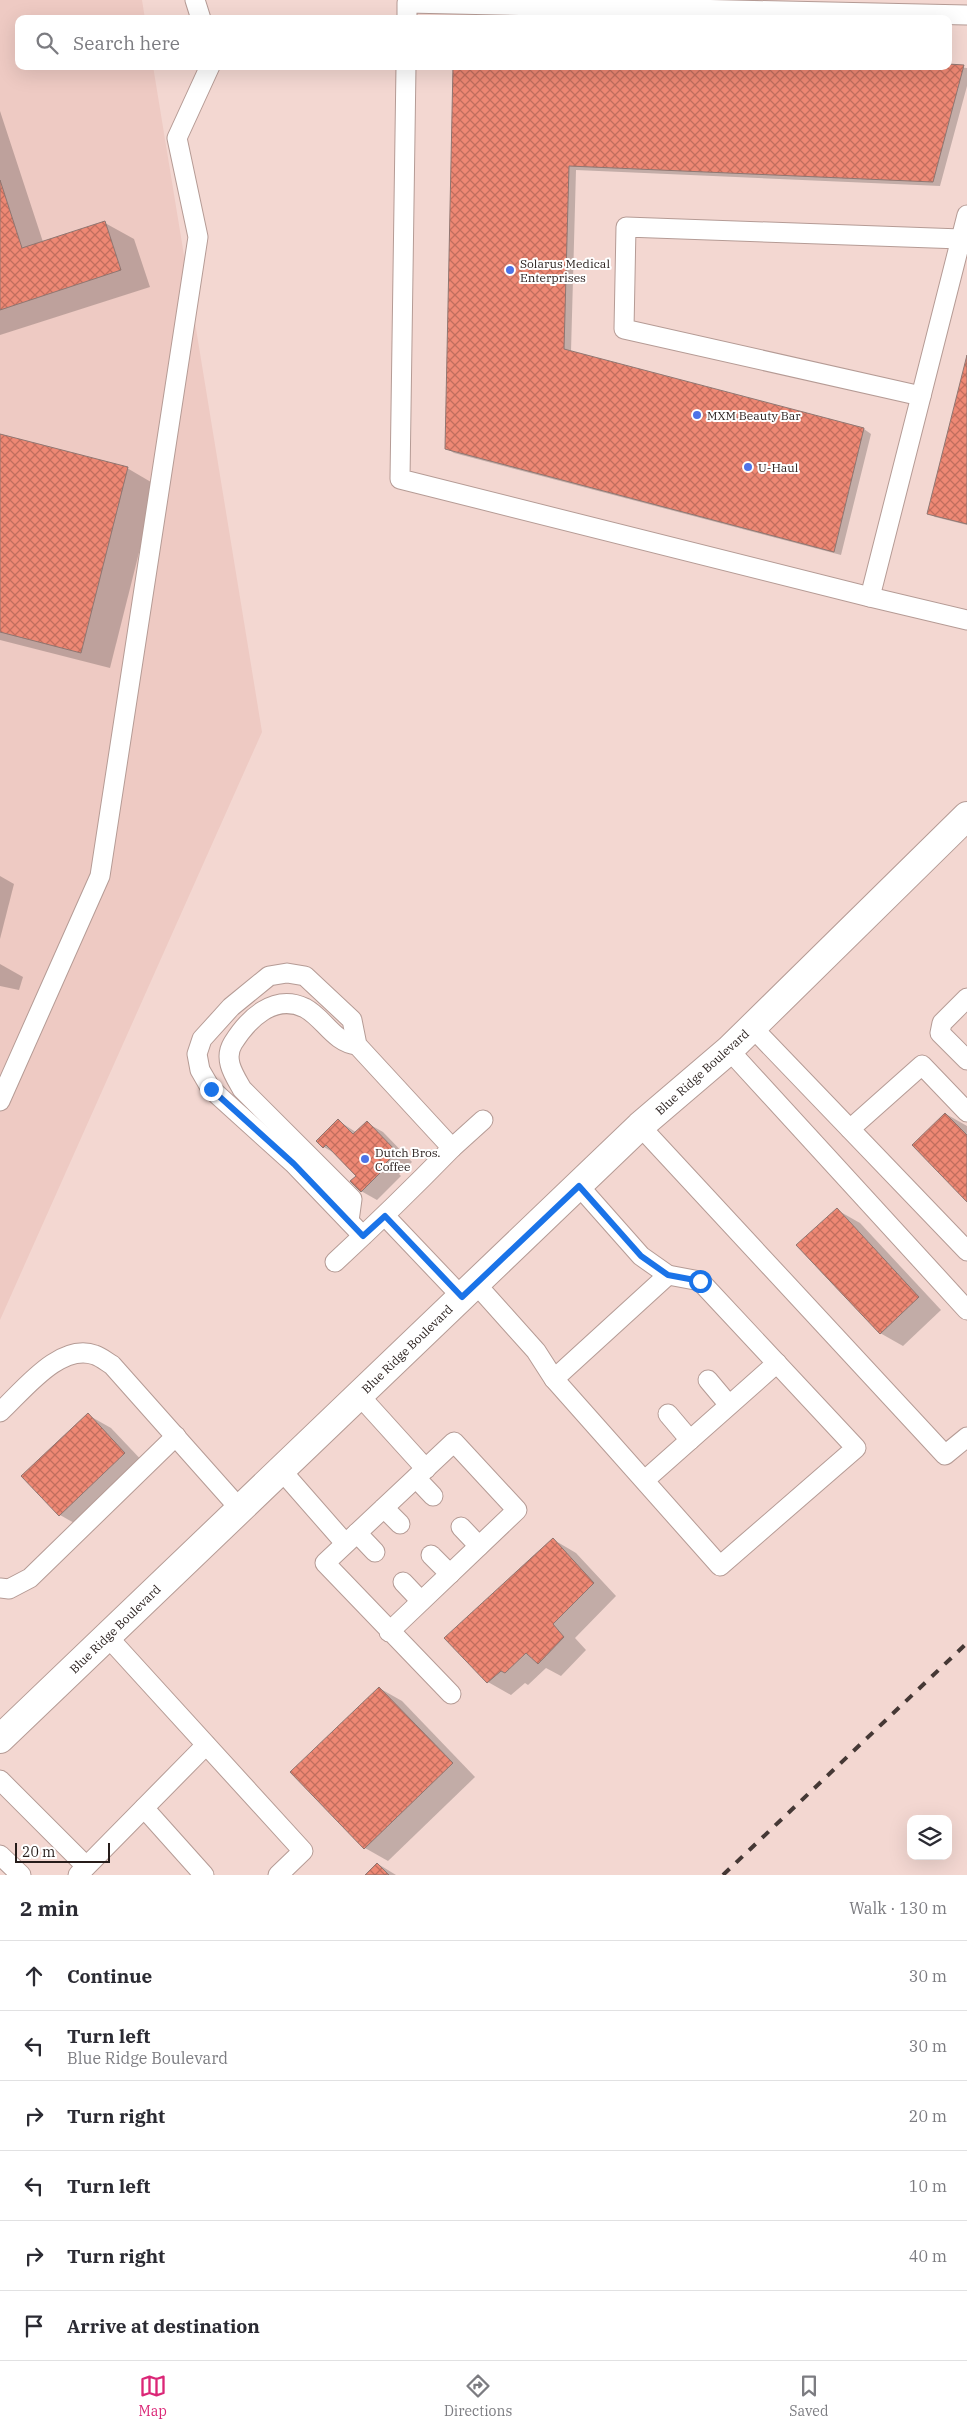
<!DOCTYPE html>
<meta charset="utf-8">
<style>
:root{--surface:#fff;--page:#f2f2f3;--text:#2b2b33;--muted:#7c7c81;--line:#e1e1e2;--accent:#db2777}
body{margin:0;font-family:"IBM Plex Serif",serif;background:var(--page);color:var(--text)}
.controls{position:absolute;right:15px;bottom:15px;display:grid;overflow:hidden;border-radius:10px;box-shadow:0 5px 20px #0002}
.controls button{width:45px;height:45px;display:grid;place-items:center;padding:0;border:0;border-bottom:1px solid var(--line);background:var(--surface);color:var(--text);font:25px sans-serif}
.scale{position:absolute;left:15px;bottom:12px;width:95px;box-sizing:border-box;padding-left:5px;border:2px solid #261c1a;border-top:0;font-size:14px;line-height:18px;white-space:nowrap;color:#261c1a;-webkit-text-stroke:4px #fff;paint-order:stroke}
.stop{position:absolute;width:15px;height:15px;margin:-11px;border:4px solid #1a73e8;border-radius:50%;background:#fff}
.stop.end{background:#1a73e8;border-color:#fff;box-shadow:0 1px 5px #0008}
.list{margin:0;padding:0;list-style:none}
h2{display:flex;justify-content:space-between;align-items:center;height:65px;margin:0;padding:0 20px;font-size:21px}
h2 small{font-size:16px;font-weight:400;color:var(--muted)}
.list li{display:grid;grid-template-columns:32px 1fr auto;gap:15px;align-items:center;box-sizing:border-box;height:70px;padding:0 20px;border-top:1px solid var(--line)}
.list b{display:block;font-size:19px;white-space:nowrap}
.list p{margin:0;font-size:16px;white-space:nowrap;color:var(--muted)}
.list em{font-size:16px;font-style:normal;color:var(--muted)}
.icon{flex:none;width:28px;height:28px;fill:none;stroke:currentColor;stroke-width:2;stroke-linecap:round;stroke-linejoin:round}
.map{position:relative;flex:none;width:967px;height:1875px;overflow:hidden}
.search{position:absolute;background:var(--surface);box-shadow:0 5px 20px #0002;left:15px;right:15px;top:15px;height:55px;display:flex;align-items:center;gap:12px;box-sizing:border-box;padding:0 18px;border-radius:10px;color:var(--muted);font-size:19px}
.sheet{height:485px;background:var(--surface)}
nav{display:flex;justify-content:space-around;align-items:center;box-sizing:border-box;height:70px;border-top:1px solid var(--line);background:var(--surface);font-size:14px;color:var(--muted)}
nav a{display:grid;justify-items:center;gap:2px}
nav .on{color:var(--accent)}
.map>svg:first-child{display:block}
</style>
<div class="map">
<svg width="967" height="1875" viewBox="0 0 967 1875">
<defs>
<pattern id="building-cross-hatch" width="8" height="8" patternUnits="userSpaceOnUse" patternTransform="scale(1.25)"><rect width="8" height="8" fill="#ee8874"/><path d="M0 0l8 8M0 8l8-8" fill="none" stroke="#c16e5e"/></pattern>
</defs>
<rect width="100%" height="100%" fill="#f3d7d1"/>
<!-- built -->
<path fill="#eecac3" d="M0 0H142L145 19H19V66H153L262 732 0 1320Z"/>
<!-- shadow -->
<g fill="#0003">
<path d="M454 66H948L967 68V86L940 186 576 170 571 352 864 429 871 434 841 555 454 453 446 448Z"/>
<path d="M0 111 43 242 105 223 134 239 150 287 0 335Z"/>
<path d="M967 360V525L935 517 928 513Z"/>
<path d="M0 436 127 468 156 485 110 668 0 640Z"/>
<path d="M0 876 14 884 0 939Z"/>
<path d="M0 964 23 977 19 990 0 986Z"/>
<path d="M946 1114 967 1126V1200Z"/>
<path d="M339 1121 357 1133 367 1123 383 1132 412 1162 399 1174 401 1176 377 1200 361 1191 358 1176 336 1154 324 1147Z"/>
<path d="M837 1210 860 1223 941 1310 903 1346 880 1333Z"/>
<path d="M88 1415 111 1428 147 1466 83 1528 60 1515 22 1476Z"/>
<path d="M554 1540 576 1553 616 1596 575 1638 586 1650 561 1676 546 1668 528 1685 525 1683 511 1695 488 1682Z"/>
<path d="M379 1688 402 1701 475 1777 388 1861 365 1848Z"/>
<path d="M378 1864 396 1875H367Z"/>
</g>
<!-- building -->
<g fill="url(#building-cross-hatch)" stroke="#8f7671">
<path d="M948 64 964 65 933 182 569 166 564 349 864 428 834 552 445 449 453 66H948Z"/>
<path d="M0 180 22 248 105 221 121 270 0 310Z"/>
<path d="M967 355V524L927 514Z"/>
<path d="M0 434 128 467 81 653 0 632Z"/>
<path d="M945 1113 967 1135V1202L912 1145Z"/>
<path d="M338 1119 353 1134 367 1121 397 1152 384 1165 386 1167 361 1192 350 1181 356 1176 326 1145 323 1148 316 1141Z"/>
<path d="M837 1208 919 1297 880 1334 796 1245Z"/>
<path d="M88 1413 125 1453 59 1516 21 1476Z"/>
<path d="M553 1538 594 1583 553 1624 564 1637 538 1664 526 1653 505 1673 501 1671 487 1683 444 1638Z"/>
<path d="M379 1687 453 1763 364 1849 290 1772Z"/>
<path d="M377 1863 389 1875H365Z"/>
</g>
<g fill="none" stroke-linecap="round" stroke-linejoin="round">
<defs>
<g id="lane">
<path d="M195 0 201 19"/>
<path d="M407 19V3L967 15"/>
<path d="M406 66 400 479 870 597 967 215"/>
<path d="M921 396 624 329 626 227 961 239"/>
<path d="M870 597 967 620"/>
<path d="M967 998 942 1023 940 1033 967 1060"/>
<path d="M752 1027 967 1251"/>
<path d="M729 1050 967 1310"/>
<path d="M0 1101 100 876 198 237 177 138 210 66"/>
<path d="M640 1126 945 1455 967 1437"/>
<path d="M850 1129 922 1065 967 1112"/>
<path d="M452 1148 483 1120"/>
<path d="M385 1216 462 1297"/>
<path d="M349 1221 352 1199 242 1089C234 1075 223 1059 233 1043 248 1019 274 993 305 1008 324 1018 334 1043 357 1045"/>
<path d="M335 1262C375 1225 414 1187 452 1148L357 1045 352 1020 305 976 287 973 269 976 231 1007 202 1039 197 1054 200 1070 211 1089 294 1164 363 1236"/>
<path d="M476 1284 536 1351 554 1379 720 1566 856 1448 700 1281 668 1275 641 1256 579 1186"/>
<path d="M554 1379 668 1275"/>
<path d="M708 1380 729 1405"/>
<path d="M359 1395 426 1469"/>
<path d="M0 1412C23 1391 60 1342 95 1355 101 1357 107 1362 112 1365L240 1509"/>
<path d="M668 1414 690 1440"/>
<path d="M281 1470 345 1543"/>
<path d="M416 1478 433 1496"/>
<path d="M645 1480 777 1363"/>
<path d="M384 1508 400 1524"/>
<path d="M461 1527 479 1546"/>
<path d="M357 1533 375 1552"/>
<path d="M431 1555 450 1574"/>
<path d="M403 1582 421 1601"/>
<path d="M0 1588 9 1589 30 1578 176 1436"/>
<path d="M389 1632 517 1510 454 1442 325 1563 451 1694"/>
<path d="M107 1636 303 1851 278 1875"/>
<path d="M0 1780 86 1866"/>
<path d="M144 1808 204 1875"/>
<path d="M0 1855 21 1875"/>
<path d="M78 1875 206 1745"/>
</g>
<path id="secondary" d="M0 1739 640 1126 729 1050 967 816"/>
</defs>
<!-- lane casing -->
<use href="#lane" stroke="#b59b95" stroke-width="21"/>
<!-- secondary casing -->
<use href="#secondary" stroke="#b59b95" stroke-width="30"/>
<!-- lane -->
<use href="#lane" stroke="#fff" stroke-width="19"/>
<!-- secondary -->
<use href="#secondary" stroke="#fff" stroke-width="28"/>
<!-- rail -->
<path stroke="#453835" stroke-width="4" stroke-dasharray="9 9" stroke-linecap="butt" d="M723 1875 967 1643"/>
</g>
<g fill="none" stroke-linecap="round" stroke-linejoin="round">
<!-- route -->
<path stroke="#1a73e8" stroke-width="6" d="M211 1089 294 1164 363 1236 385 1216 462 1297 579 1186 641 1256 668 1275 700 1281"/>
</g>
<!-- markers -->
<g fill="#4d73e7" stroke="#fff" stroke-width="2">
<circle cx="510" cy="270" r="5"/>
<circle cx="697" cy="415" r="5"/>
<circle cx="748" cy="467" r="5"/>
<circle cx="365" cy="1159" r="5"/>
</g>
<g text-anchor="middle" dominant-baseline="central" stroke-width="4" stroke-linejoin="round" paint-order="stroke">
<!-- poi labels -->
<g font-size="12" fill="#261c1a" stroke="#fff" text-anchor="start">
<text x="520" y="263">Solarus Medical<tspan x="520" dy="14">Enterprises</tspan></text>
<text x="707" y="415">MXM Beauty Bar</text>
<text x="758" y="467">U-Haul</text>
<text x="375" y="1152">Dutch Bros.<tspan x="375" dy="14">Coffee</tspan></text>
</g>
<!-- street labels -->
<g font-size="12" fill="#261c1a" stroke="#fff">
<text transform="translate(702 1072) rotate(-42)">Blue Ridge Boulevard</text>
<text transform="translate(407 1349) rotate(-44)">Blue Ridge Boulevard</text>
<text transform="translate(115 1629) rotate(-44)">Blue Ridge Boulevard</text>
</g>
</g>
</svg>
<div class="controls">
<button><svg class="icon" aria-label="layers" viewBox="0 0 24 24"><path d="M12 4l9 5-9 5-9-5zM3 14l9 5 9-5"/></svg></button>
</div>
<div class="scale">20 m</div>
<div class="stop" style="left:700px;top:1281px"></div>
<div class="stop end" style="left:211px;top:1089px"></div>
<div class="search"><svg class="icon" aria-label="search" viewBox="0 0 24 24"><circle cx="10" cy="10" r="6"/><path d="M15 15l6 6"/></svg>Search here</div>
</div>
<section class="sheet">
<h2>2 min<small>Walk · 130 m</small></h2>
<ul class="list">
<li><svg class="icon" aria-label="ahead" viewBox="0 0 24 24"><path d="M12 20V5M6 11l6-6 6 6"/></svg><div><b>Continue</b></div><em>30 m</em></li>
<li><svg class="icon" aria-label="left" viewBox="0 0 24 24"><path d="M17 20v-9H6M10 6l-5 5 5 5"/></svg><div><b>Turn left</b><p>Blue Ridge Boulevard</p></div><em>30 m</em></li>
<li><svg class="icon" aria-label="right" viewBox="0 0 24 24"><path d="M7 20v-9h11M14 6l5 5-5 5"/></svg><div><b>Turn right</b></div><em>20 m</em></li>
<li><svg class="icon" aria-label="left" viewBox="0 0 24 24"><path d="M17 20v-9H6M10 6l-5 5 5 5"/></svg><div><b>Turn left</b></div><em>10 m</em></li>
<li><svg class="icon" aria-label="right" viewBox="0 0 24 24"><path d="M7 20v-9h11M14 6l5 5-5 5"/></svg><div><b>Turn right</b></div><em>40 m</em></li>
<li><svg class="icon" aria-label="arrive" viewBox="0 0 24 24"><path d="M6 21V4h12l-3 4 3 4H6"/></svg><div><b>Arrive at destination</b></div></li>
</ul>
</section>
<nav>
<a class="on"><svg class="icon" aria-label="map" viewBox="0 0 24 24"><path d="M3 6l6-2 6 2 6-2v14l-6 2-6-2-6 2zM9 4v14M15 6v14"/></svg>Map</a>
<a><svg class="icon" aria-label="directions" viewBox="0 0 24 24"><path d="M12 3l9 9-9 9-9-9zM9 14v-3h6M13 9l2 2-2 2"/></svg>Directions</a>
<a><svg class="icon" aria-label="saved" viewBox="0 0 24 24"><path d="M7 4h10v16l-5-4-5 4z"/></svg>Saved</a>
</nav>
